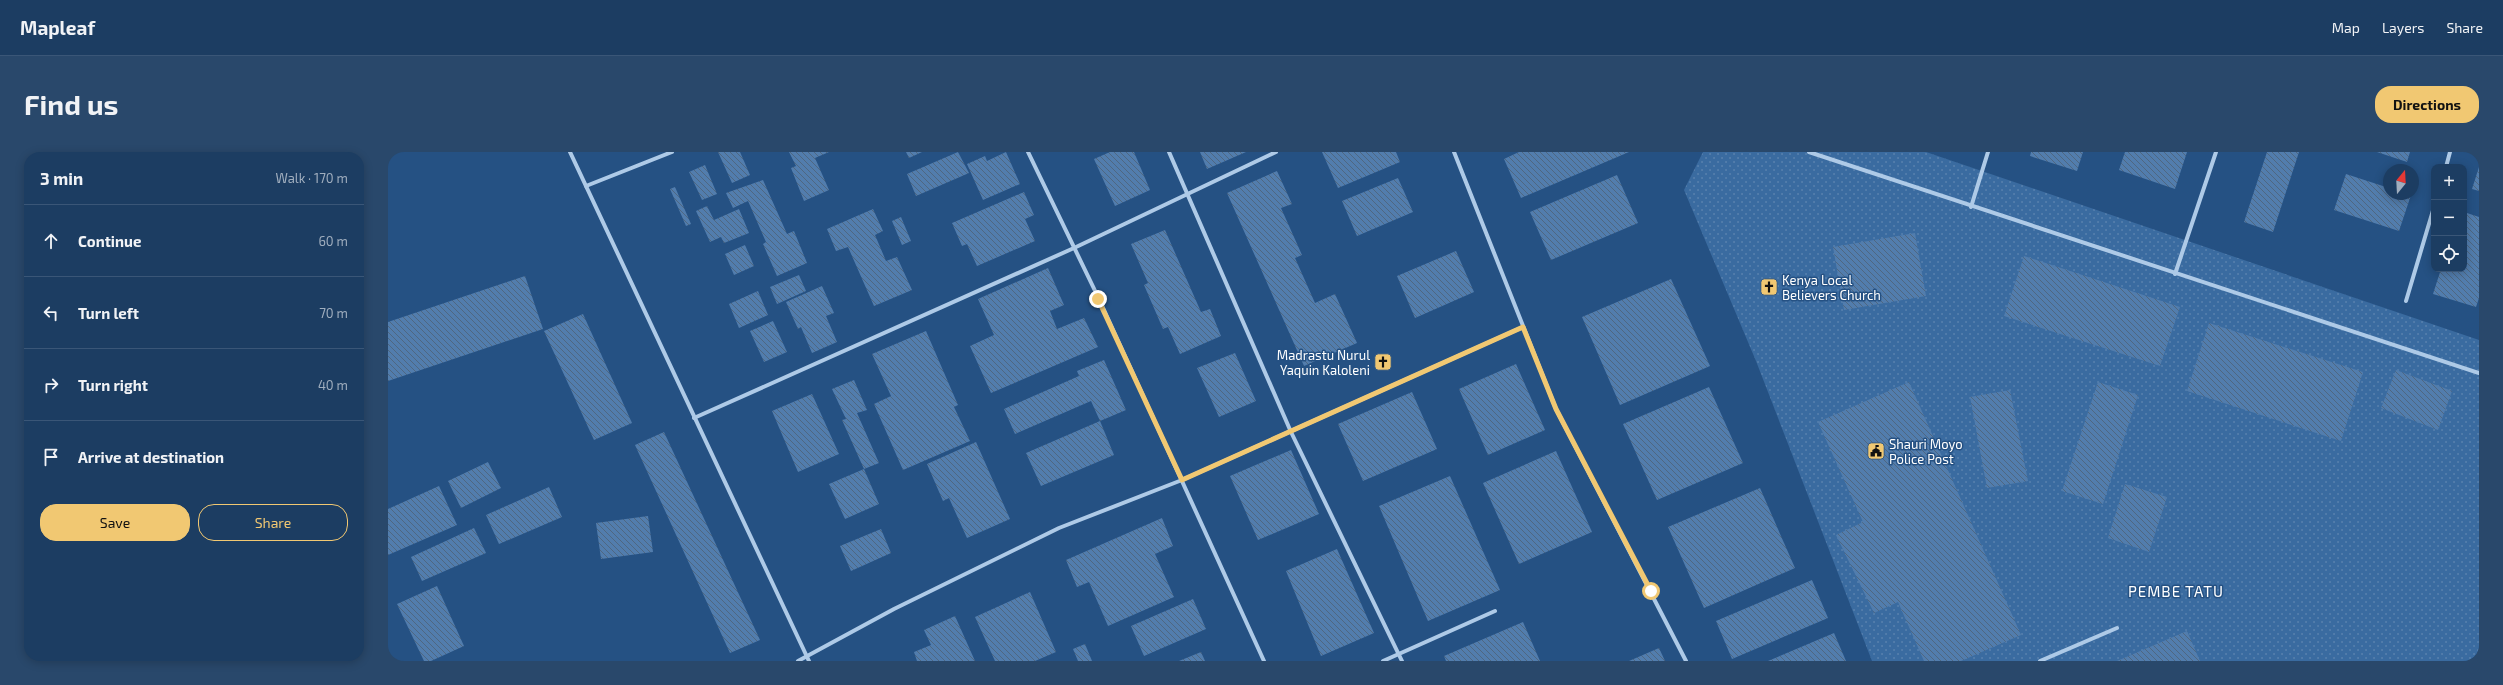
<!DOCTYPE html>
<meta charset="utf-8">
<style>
:root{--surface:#1c3d62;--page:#29486b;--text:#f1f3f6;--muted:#a0aebe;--line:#3a5677;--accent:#f1c872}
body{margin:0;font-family:"Exo 2",sans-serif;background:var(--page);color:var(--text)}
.controls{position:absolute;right:12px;top:12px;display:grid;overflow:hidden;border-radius:8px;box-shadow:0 2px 10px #0003}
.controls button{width:36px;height:36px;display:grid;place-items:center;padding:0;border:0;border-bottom:1px solid var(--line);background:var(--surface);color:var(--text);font:20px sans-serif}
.compass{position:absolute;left:1995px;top:12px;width:36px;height:36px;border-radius:50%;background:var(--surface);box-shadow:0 2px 10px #0003;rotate:18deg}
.stop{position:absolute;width:12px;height:12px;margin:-9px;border:3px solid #f1c872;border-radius:50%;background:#fff}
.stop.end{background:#f1c872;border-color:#fff;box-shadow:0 1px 4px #0008}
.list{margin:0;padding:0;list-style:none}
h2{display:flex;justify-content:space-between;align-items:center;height:52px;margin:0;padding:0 16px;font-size:17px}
h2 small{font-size:13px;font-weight:400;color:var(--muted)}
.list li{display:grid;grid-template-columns:26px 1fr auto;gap:12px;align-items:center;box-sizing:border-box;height:72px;padding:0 16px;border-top:1px solid var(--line)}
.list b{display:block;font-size:15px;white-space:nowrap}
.list em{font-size:13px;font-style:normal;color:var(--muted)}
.actions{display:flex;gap:8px;padding:12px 16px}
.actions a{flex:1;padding:9px 0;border:1px solid var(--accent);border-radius:16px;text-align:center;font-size:14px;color:var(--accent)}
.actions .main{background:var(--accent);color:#111}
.icon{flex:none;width:22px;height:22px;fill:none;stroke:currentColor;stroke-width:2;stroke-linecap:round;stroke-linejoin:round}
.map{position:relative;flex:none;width:2091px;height:509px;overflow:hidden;border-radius:16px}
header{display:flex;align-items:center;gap:24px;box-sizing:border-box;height:56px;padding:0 20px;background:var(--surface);border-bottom:1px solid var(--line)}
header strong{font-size:19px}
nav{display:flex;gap:22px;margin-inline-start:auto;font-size:14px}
.intro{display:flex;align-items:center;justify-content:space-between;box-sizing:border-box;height:96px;padding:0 24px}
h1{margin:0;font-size:28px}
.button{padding:10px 18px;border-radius:16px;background:var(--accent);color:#111;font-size:14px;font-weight:700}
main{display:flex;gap:24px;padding:0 24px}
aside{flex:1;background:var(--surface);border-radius:16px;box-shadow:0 2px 10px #0003}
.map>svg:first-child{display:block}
</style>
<header>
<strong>Mapleaf</strong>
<nav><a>Map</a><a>Layers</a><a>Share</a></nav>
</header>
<div class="intro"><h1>Find us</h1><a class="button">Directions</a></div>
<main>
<aside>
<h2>3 min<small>Walk · 170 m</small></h2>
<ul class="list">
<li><svg class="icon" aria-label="ahead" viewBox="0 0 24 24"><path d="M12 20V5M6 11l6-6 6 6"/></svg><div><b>Continue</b></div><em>60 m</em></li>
<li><svg class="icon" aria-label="left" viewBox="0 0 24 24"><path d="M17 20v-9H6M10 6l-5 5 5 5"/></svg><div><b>Turn left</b></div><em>70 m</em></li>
<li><svg class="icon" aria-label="right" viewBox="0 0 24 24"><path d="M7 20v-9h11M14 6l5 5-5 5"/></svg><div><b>Turn right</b></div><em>40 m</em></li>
<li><svg class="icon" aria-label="arrive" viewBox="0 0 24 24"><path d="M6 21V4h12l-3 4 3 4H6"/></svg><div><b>Arrive at destination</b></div></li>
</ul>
<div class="actions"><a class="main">Save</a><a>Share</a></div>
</aside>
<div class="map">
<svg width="2091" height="509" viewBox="0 0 2091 509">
<defs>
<pattern id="grass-dots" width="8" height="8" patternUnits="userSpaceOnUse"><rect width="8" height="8" fill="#3a6ba0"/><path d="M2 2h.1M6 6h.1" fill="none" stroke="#5881ae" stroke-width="1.8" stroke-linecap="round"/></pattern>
<pattern id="building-back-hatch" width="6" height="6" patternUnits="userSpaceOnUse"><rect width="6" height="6" fill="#527dad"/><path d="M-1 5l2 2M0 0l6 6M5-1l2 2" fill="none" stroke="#4f6781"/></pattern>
</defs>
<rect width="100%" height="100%" fill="#255183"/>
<!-- grass -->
<path fill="url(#grass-dots)" d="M1315 0H1538L2091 188V501L2089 509H1484L1368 209 1296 38Z"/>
<!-- building -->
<g fill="url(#building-back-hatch)">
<path d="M330 0H352L362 23 344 31Z"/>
<path d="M401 0H441L427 6 441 38 416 49 403 16 408 14Z"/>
<path d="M518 0H534L521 6Z"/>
<path d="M570 0 581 21 528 44 519 22Z"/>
<path d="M618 0 632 32 595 48 579 12 597 4 599 9Z"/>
<path d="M722 0H746L762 38 727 54 706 7Z"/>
<path d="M812 0H858L819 17Z"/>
<path d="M934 0H1008L1012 10 950 36Z"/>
<path d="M1131 0H1241L1133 46 1116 7Z"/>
<path d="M1643 0H1695L1689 19 1642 4Z"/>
<path d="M1737 0H1799L1787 37 1731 18Z"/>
<path d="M1879 0H1911L1885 80 1856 70Z"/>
<path d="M1989 0H2022L2019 10Z"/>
<path d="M317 13 329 42 314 48 301 20Z"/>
<path d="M2091 15V39L2084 37Z"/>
<path d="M889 19 904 52 893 56 914 103 907 106 927 151 947 142 969 191 916 214 839 41Z"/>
<path d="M1958 22 2001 36V42L2023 43 2011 79 1946 58Z"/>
<path d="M1229 23 1250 71 1163 108 1142 60Z"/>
<path d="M1010 26 1025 60 969 84 954 49Z"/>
<path d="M375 28 399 82 406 79 419 111 389 124 375 92 378 90 360 49 345 56 338 41Z"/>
<path d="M287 35 303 72 298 74 282 37Z"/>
<path d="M636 40 646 63 637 67 647 89 589 114 579 92 574 94 564 71Z"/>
<path d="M319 54 326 68 351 57 361 81 336 91 333 85 322 90 308 59Z"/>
<path d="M485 57 495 79 487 83 498 109 509 105 524 138 486 154 460 95 448 99 439 77Z"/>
<path d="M2076 60 2091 65V146L2088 155 2045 142 2053 117H2076Z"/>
<path d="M513 65 523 89 514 93 504 69Z"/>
<path d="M777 78 813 160 822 157 833 184 792 202 780 175 775 177 756 133 760 131 743 92Z"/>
<path d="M1527 81 1538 144 1456 158 1445 95Z"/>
<path d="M357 93 366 114 346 123 337 102Z"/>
<path d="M1068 99 1086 140 1027 166 1009 124Z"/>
<path d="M1636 104 1792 155 1772 214 1616 164Z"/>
<path d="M660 116 676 153 662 159 669 177 696 166 710 195 603 241 582 194 606 183 590 147Z"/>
<path d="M411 123 418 139 389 152 382 135Z"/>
<path d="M137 124 155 177 0 229V170Z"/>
<path d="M1283 127 1322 214 1232 253 1194 165Z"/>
<path d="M434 134 446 161 438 164 449 190 424 201 413 175 410 177 398 150Z"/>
<path d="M370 139 380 163 351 176 341 152Z"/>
<path d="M195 162 244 271 206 288 156 179Z"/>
<path d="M385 169 399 200 376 210 362 179Z"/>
<path d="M1821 171 1975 220 1953 289 1799 239Z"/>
<path d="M538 179 570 253 566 255 582 289 515 318 486 252 503 244 484 202Z"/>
<path d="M847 201 868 249 831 265 809 216Z"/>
<path d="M716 208 738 258 712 269 703 249 627 282 616 257 691 224 689 219Z"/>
<path d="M1128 212 1157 278 1100 303 1071 237Z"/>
<path d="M2008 218 2064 239 2050 278 1993 256Z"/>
<path d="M466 228 479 258 469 261 491 311 476 317 454 268 458 267 444 237Z"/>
<path d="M1521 230 1633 483 1573 509H1536L1510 450 1486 461 1448 383 1475 370 1430 270Z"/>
<path d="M1710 230 1750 243 1715 352 1674 339Z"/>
<path d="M1321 235 1355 311 1269 348 1235 272Z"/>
<path d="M1622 238 1640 329 1599 336 1582 245Z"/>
<path d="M1024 240 1049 297 975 329 950 272Z"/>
<path d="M424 242 451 302 410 320 384 259Z"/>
<path d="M712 269 726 303 653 334 638 301Z"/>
<path d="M276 280 372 488 342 501 247 293Z"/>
<path d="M588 290 622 367 579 386 561 346 555 349 539 312Z"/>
<path d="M903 298 931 362 870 388 842 324Z"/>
<path d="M1168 299 1204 380 1131 412 1095 331Z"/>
<path d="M100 310 113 336 73 356 60 329Z"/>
<path d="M476 317 491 352 457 367 441 332Z"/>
<path d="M1062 324 1112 438 1040 469 991 354Z"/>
<path d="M1737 332 1779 345 1761 400 1720 386Z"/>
<path d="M51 334 69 373 0 403V357Z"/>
<path d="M161 335 174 365 111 392 98 363Z"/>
<path d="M1372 336 1407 416 1316 456 1280 375Z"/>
<path d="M260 364 265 400 213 407 208 371Z"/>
<path d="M774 366 785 394 767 402 786 445 720 474 701 430 689 435 678 408Z"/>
<path d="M86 376 98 401 34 429 23 405Z"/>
<path d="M493 377 503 401 463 419 452 394Z"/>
<path d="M949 397 986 481 933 504 898 419Z"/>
<path d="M1424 428 1440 466 1344 507 1328 469Z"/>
<path d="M49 434 76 494 43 509H36L9 452Z"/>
<path d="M642 440 668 500 647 509H607L587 465Z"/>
<path d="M805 447 818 477 756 504 743 474Z"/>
<path d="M567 464 587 509H529L526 500 543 493 536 478Z"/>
<path d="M1135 470 1152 509H1058L1056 504Z"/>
<path d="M1799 479 1812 509H1729Z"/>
<path d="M1446 481 1458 509H1380Z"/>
<path d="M697 492 704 509H690L685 497Z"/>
<path d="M1271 496 1277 509H1241Z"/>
<path d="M813 500 817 509H791Z"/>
</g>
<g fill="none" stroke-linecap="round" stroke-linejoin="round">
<!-- street -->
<g stroke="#aecae7" stroke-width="4">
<path d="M182 0 421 509"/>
<path d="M640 0 711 147 876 509"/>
<path d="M781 0 903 280 1014 509"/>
<path d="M1066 0 1168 257 1298 509"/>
<path d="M1421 0 2091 221"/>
<path d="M2058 15 2062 0"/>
<path d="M198 34 284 0"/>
<path d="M1583 55 1600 0"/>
<path d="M1787 122 1828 0"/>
<path d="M2018 149 2046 55"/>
<path d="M306 266 686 96 888 0"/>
<path d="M410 509 506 457 671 376 794 328 1135 175"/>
<path d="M995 509 1107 459"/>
<path d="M1652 509 1729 476"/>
</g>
</g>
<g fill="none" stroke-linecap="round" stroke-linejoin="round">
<!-- route -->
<path stroke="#f1c872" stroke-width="5" d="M710 147 794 328 1135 175 1168 257 1263 439"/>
</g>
<!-- icons -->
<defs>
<symbol id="church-square" viewBox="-11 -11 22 22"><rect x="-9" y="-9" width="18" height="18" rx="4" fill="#f1c872" stroke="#255183"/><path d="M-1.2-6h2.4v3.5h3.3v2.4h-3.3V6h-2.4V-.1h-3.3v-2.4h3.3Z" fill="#111"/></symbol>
<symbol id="civic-square" viewBox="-11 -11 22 22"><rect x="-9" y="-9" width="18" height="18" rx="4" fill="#f1c872" stroke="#255183"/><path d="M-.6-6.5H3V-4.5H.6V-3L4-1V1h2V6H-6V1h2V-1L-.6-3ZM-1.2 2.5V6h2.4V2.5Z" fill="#111"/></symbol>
</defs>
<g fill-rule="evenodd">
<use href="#church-square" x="1371" y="125" width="20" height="20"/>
<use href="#church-square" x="985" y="200" width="20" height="20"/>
<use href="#civic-square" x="1478" y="289" width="20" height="20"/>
</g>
<g text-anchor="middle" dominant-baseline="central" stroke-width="3" stroke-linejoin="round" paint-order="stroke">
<!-- poi labels -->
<g font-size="13" fill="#fff" stroke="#255183" text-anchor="start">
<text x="1394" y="128">Kenya Local<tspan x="1394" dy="15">Believers Church</tspan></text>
<text x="982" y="203" text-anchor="end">Madrastu Nurul<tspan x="982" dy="15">Yaquin Kaloleni</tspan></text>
<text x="1501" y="292">Shauri Moyo<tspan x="1501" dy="15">Police Post</tspan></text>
</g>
<!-- quarter labels -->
<g font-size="15" letter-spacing="1" fill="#fff" stroke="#255183">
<text x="1788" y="439">PEMBE TATU</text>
</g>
</g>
</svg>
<div class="controls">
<button>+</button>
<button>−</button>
<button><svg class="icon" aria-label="locate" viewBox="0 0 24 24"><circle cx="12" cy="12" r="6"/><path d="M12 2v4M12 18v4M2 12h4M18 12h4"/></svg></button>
</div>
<svg class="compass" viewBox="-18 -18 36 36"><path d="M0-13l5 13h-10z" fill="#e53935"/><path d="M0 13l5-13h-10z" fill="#a0aebe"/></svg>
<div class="stop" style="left:1263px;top:439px"></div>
<div class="stop end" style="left:710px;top:147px"></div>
</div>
</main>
